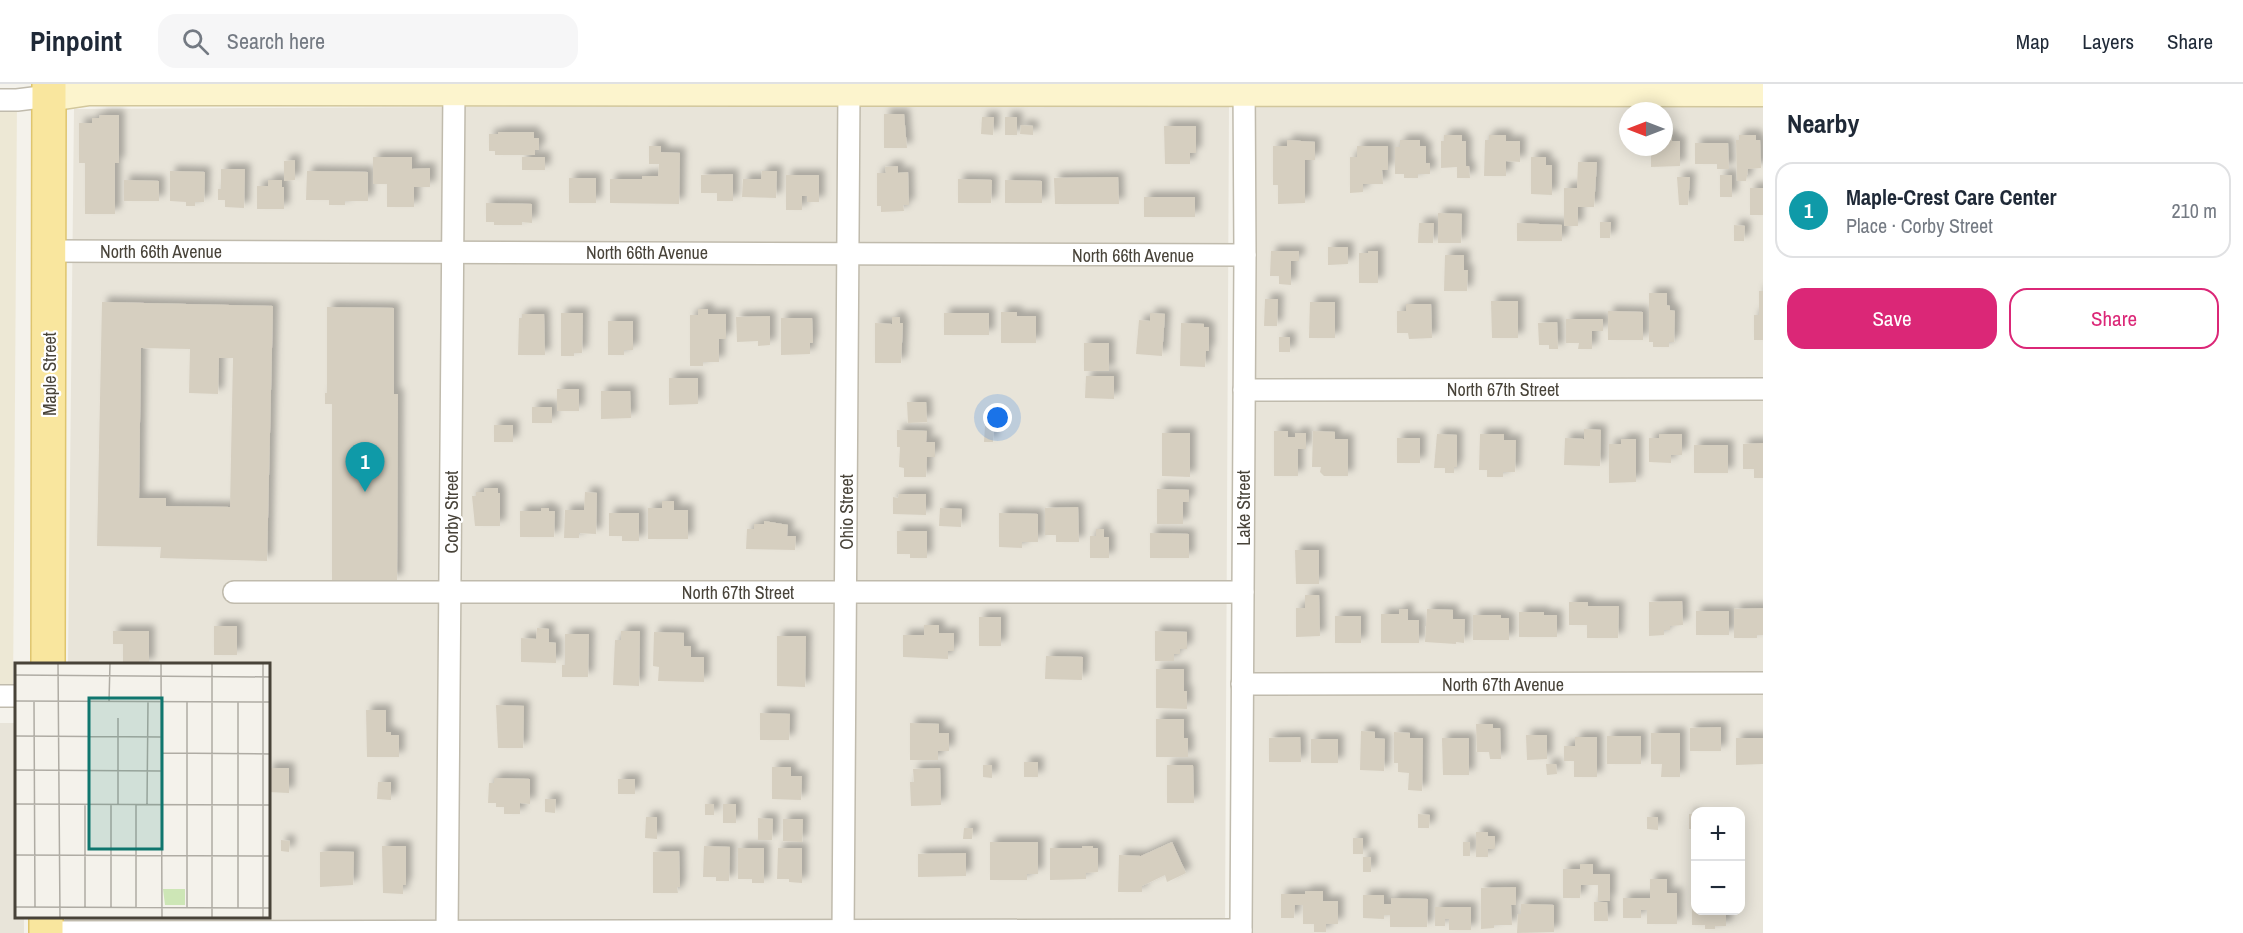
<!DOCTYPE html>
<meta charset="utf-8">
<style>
:root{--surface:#fff;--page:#f6f6f7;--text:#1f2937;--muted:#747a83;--line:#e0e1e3;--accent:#db2777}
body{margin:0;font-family:"Archivo Narrow",sans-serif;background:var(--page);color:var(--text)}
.controls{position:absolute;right:18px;bottom:18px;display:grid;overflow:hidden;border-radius:12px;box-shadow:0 3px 15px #0003}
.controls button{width:54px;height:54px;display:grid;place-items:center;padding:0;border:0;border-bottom:2px solid var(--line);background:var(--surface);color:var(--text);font:30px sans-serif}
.compass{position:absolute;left:1619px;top:18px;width:54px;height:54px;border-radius:50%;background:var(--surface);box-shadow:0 3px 15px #0003;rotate:270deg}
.you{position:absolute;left:998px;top:334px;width:21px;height:21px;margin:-15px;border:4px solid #fff;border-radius:50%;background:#1a73e8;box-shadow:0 0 0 9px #1a73e833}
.badge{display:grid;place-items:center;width:39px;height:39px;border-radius:50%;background:var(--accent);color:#fff;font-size:20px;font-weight:700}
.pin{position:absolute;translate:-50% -50px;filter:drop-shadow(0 2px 3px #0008)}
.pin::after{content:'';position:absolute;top:32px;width:21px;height:18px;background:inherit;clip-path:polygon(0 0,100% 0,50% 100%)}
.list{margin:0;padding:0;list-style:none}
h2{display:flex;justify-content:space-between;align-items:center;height:78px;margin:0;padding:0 24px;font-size:26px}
h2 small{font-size:20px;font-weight:400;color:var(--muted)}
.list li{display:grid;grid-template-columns:39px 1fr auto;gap:18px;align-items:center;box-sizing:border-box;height:96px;margin:0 12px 12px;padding:0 12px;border:2px solid var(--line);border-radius:18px}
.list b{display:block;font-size:22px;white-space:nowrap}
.list p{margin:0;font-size:20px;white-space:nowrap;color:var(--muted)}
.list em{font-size:20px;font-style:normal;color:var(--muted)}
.actions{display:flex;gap:12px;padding:18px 24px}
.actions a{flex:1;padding:14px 0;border:2px solid var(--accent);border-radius:18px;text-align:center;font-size:21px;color:var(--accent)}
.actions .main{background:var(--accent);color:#fff}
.icon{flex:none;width:33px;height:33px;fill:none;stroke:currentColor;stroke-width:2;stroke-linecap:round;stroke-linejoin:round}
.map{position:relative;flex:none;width:1763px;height:849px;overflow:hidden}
header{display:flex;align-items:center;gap:36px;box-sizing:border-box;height:84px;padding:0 30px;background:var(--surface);border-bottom:2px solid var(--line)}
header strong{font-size:28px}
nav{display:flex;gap:33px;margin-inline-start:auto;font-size:21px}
.search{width:420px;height:54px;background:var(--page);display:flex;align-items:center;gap:15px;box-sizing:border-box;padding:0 21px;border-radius:18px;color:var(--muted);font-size:22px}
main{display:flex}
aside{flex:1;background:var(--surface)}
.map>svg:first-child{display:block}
</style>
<header>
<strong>Pinpoint</strong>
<div class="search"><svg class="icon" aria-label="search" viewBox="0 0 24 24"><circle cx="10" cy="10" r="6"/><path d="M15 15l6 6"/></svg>Search here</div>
<nav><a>Map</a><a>Layers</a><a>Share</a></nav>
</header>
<main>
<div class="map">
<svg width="1763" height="849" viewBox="0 0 1763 849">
<defs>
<filter id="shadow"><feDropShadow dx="5.5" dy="-5.5" stdDeviation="3" flood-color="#0004"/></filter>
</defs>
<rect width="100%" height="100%" fill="#f4f2eb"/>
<!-- residential -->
<g fill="#e8e4d9" fill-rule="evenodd">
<path d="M1229 19 1225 849H65V833L268 832V580H68L74 25Z"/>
<path d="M1763 20V849H1253L1256 22ZM1628 27H1664V63H1628ZM1696 728H1740V826H1696Z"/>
<path d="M0 639H16V832L24 833V849H0Z"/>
</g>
<!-- education -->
<path fill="#ede8d5" d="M0 16H17L13 612H0Z"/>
<!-- building -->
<g fill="#d6cfc0" fill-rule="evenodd" filter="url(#shadow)">
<path d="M884 30H904L907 64H884Z"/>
<path d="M100 31H119V79H115V130H85V79H79V39H92V34H99Z"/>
<path d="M982 33H994L993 51 981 50Z"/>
<rect x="1005" y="33" width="12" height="18"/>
<path d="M1021 41 1033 42V51L1020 50Z"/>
<path d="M1164 42H1196V69H1190V80H1165Z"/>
<path d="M498 48H534V54H539V66H535V71H495V67H489V50H498Z"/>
<path d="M1444 51H1462V57H1466V82H1469L1470 94H1457V83L1441 84V57H1444Z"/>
<path d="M1489 51H1506V57H1520V78L1506 77V92H1484L1485 56H1489Z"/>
<path d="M1739 51H1756V56H1760L1761 84 1748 85 1746 97H1737L1736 56H1739Z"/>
<path d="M1664 52H1672V57H1680V82L1651 83V63H1664Z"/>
<path d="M1287 56 1315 58V76H1305V119L1278 120V101H1273V62H1287Z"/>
<path d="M1400 56H1420V62H1426V79H1430V90H1418V94H1404V90H1395V63H1400Z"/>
<path d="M1695 59H1728L1729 85H1717V80H1695Z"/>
<path d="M649 62H661V68L680 69 679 120 610 119V95H642V92H658L659 80H649Z"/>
<path d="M1357 62H1388V86H1382L1383 100H1363V108L1350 109V73H1357Z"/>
<path d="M373 73H412V85L430 84V103H414V123H387V100H373Z"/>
<rect x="522" y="73" width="23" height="13"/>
<path d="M1531 73H1546V81H1552V111L1531 110Z"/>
<path d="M295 76V96L284 97V77Z"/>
<path d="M1578 78H1597L1594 123H1578V142H1564V104H1577Z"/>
<path d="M898 82V89L908 88 909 121H903L904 127 881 128V122H877V89H886L885 83Z"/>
<path d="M221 85H245L244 124 225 123V116H218V105H221Z"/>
<path d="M170 87 205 88 204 118H195V122H186V118L170 117Z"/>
<path d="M307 87 368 88V117H345V121H329V116H306Z"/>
<path d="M762 87H777L776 114 742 113 743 95H761Z"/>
<path d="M733 90V117H717V109H701V91Z"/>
<path d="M786 91H819V118H807V112H802V126H786Z"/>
<rect x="1720" y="91" width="12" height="22"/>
<path d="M1118 93 1119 120H1055L1054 94Z"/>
<path d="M1677 93H1690L1688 121H1679Z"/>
<rect x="569" y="94" width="27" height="25"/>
<path d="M958 95 992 96 991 119H958Z"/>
<path d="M124 96 159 97V117H124Z"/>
<path d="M268 96H282V103H284V125H257V102H268Z"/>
<path d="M1005 96 1042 97V119H1005Z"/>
<rect x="1750" y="104" width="13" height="27"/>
<rect x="1144" y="113" width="51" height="20"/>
<path d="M486 119 532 120V139L522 138V141H494V138H486Z"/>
<path d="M1438 129 1462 130 1461 159H1438Z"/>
<path d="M1600 138H1611L1610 154H1600Z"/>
<path d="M1419 139H1434L1433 159H1418Z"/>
<path d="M1517 139 1562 141V157H1517Z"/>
<path d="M1734 141 1745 142 1744 157H1734Z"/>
<path d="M1328 163H1348V180L1328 181Z"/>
<path d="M1271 167H1299V177H1291V201L1279 200V192H1270Z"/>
<path d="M1368 167H1378V199H1359V169H1368Z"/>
<path d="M1445 171H1464V186H1468L1467 207H1444Z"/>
<path d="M1759 207H1763V256H1754V231H1759Z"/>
<path d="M1649 209H1667V221L1670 222V226L1675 227 1674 258H1669V263H1653V258H1649Z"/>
<path d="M1265 215H1278L1277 242H1264Z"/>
<path d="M1491 217H1518V254H1492Z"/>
<path d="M102 218 273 222 267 477 160 474 161 463 97 462ZM141 264 190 265 189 309 218 310 219 274H233L230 423 166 422V414H139Z"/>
<path d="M1310 218H1335V254H1309Z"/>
<path d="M1406 220H1431L1432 254 1409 255 1408 249H1397V227H1406Z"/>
<path d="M327 223 394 224V310H398L397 496H332V320H325V309H327Z"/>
<path d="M698 225H708V230H726V255H719V278H703V282H690V231H698Z"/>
<path d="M1608 227 1643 228V256H1608Z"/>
<path d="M1001 228H1017V232H1036V259H1001Z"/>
<path d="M561 229H583L582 269H574V272H561Z"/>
<rect x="944" y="229" width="45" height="22"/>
<path d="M1150 229 1165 230 1162 272 1136 270 1139 236 1150 237Z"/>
<path d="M522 230H544L545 271H518L519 234H522Z"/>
<path d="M770 232V261L758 262V257L737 258 736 233Z"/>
<path d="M892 233H900V239H903L901 279H875V239L892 240Z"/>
<path d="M781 234H812L813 259H810V270L781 271Z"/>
<path d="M1566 235H1603V247H1592V265H1578L1579 259H1566Z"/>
<path d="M608 237H633V266H624V271H608Z"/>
<path d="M1557 238 1558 265H1549V261H1539L1538 239Z"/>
<path d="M1181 239 1204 240V243H1209V267H1206L1205 283 1180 282Z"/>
<rect x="1279" y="253" width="11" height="15"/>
<rect x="1084" y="259" width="25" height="28"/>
<path d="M1086 292H1114V315L1085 314Z"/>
<path d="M669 294H698V320L669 321Z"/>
<rect x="557" y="305" width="22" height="22"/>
<path d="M601 307H630L631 334 601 335Z"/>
<path d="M907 318H926L927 338 908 339Z"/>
<rect x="532" y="323" width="20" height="16"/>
<rect x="494" y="341" width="19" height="17"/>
<path d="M985 342 994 343 993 358H984Z"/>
<path d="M1584 345 1601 346 1600 382 1564 381 1565 354 1584 355Z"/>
<path d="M897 346 927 347 926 358H935V373H927L926 393H904V384L899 383 900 363H897Z"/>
<path d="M1274 347H1288V353H1295V349H1306V365H1298V392H1274Z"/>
<path d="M1313 347 1335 348V355H1348V392H1324L1320 388 1321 383H1312Z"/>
<path d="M1162 349H1190V393L1162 392Z"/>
<path d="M1437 350 1457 351V383H1454V389H1445V384H1434Z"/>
<path d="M1480 350H1504V356H1516L1515 388H1503V393H1487V386H1479Z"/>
<path d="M1659 350H1682V371H1671V379L1649 378V354H1659Z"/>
<rect x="1397" y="354" width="23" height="25"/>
<path d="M1621 355H1636V398L1609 399V360H1621Z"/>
<path d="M1763 359V394H1754V385H1743V360Z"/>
<rect x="1694" y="361" width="34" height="28"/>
<path d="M484 404H498V409H500V442H475L472 412H476V408H484Z"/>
<path d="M1157 405 1189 406V418H1183V440H1157Z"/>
<path d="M585 408 597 409 596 450 579 449V454H564L565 426H584Z"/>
<path d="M899 410H926V431L893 430V413L898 414Z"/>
<path d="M662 417H674V426H688V455H648V424H662Z"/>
<path d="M1078 423 1079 458H1056V451H1045V424Z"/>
<path d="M541 424H549V427H555L554 453H520V427H541Z"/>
<path d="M940 424 962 425 961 443 939 442Z"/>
<path d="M609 429H639V457H622V452H609Z"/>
<path d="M999 429 1038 430V458H1022V464L999 463Z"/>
<path d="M764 437 788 441 787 452H796L795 466 746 465 747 445H754V440H764Z"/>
<path d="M1096 445H1104V453H1109V474H1090V452H1096Z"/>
<path d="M897 447H927V474H910V470H897Z"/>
<path d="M1150 449 1189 450V474H1150Z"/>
<path d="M1295 466H1319V500H1296Z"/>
<path d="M1305 511H1319L1320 552 1296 553V524H1305Z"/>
<path d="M1682 517 1683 541 1670 542V546H1664V551L1649 552V518Z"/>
<path d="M1569 518H1588V522H1619L1618 554H1587V541H1569Z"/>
<path d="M1763 524V551H1757V554H1734V525Z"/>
<path d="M1399 525H1408V536H1419V559H1381V530H1399Z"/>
<path d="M1427 525 1453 526V535H1465L1464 559 1456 558V560L1425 558Z"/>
<rect x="1696" y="527" width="33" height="24"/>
<path d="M1519 528H1544V531H1557V553H1519Z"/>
<path d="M1473 531H1501V534H1509V556H1473Z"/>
<rect x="1335" y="532" width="26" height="27"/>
<rect x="979" y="533" width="22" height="29"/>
<path d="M924 541H939V549H954V567H948V575L903 573V551H924Z"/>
<rect x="214" y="542" width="23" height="29"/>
<path d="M537 544 549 545V558L556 559V579L521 578V554L536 555Z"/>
<path d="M113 547H149V580H123V560H113Z"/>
<path d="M621 547H640L639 602 613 601 615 556H621Z"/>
<path d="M1155 547 1187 548V565H1180V570H1174V577H1155Z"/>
<path d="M654 548 684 549V562H691V573H704V598L658 597 659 583 653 582Z"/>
<path d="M565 550H589L588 593H562V581H565Z"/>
<path d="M777 552H806L805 603 777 602Z"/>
<path d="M1046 572 1083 573 1082 596 1045 595Z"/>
<path d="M1156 585H1184V607H1187V625L1156 624Z"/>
<path d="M496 621 524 622 523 664H498Z"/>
<path d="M366 626H386V648H391V651H399V673H367Z"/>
<path d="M760 629 790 630 789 656H760Z"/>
<path d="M1156 635H1184V654H1188V673H1156Z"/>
<path d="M910 639 939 640V649H949V667H938V676H910Z"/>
<path d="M1476 640H1493V644H1500L1501 675H1490L1489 668H1477Z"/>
<path d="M1721 643V667H1690V644Z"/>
<path d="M1361 647 1375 648V654L1385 655 1384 687 1360 686Z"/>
<path d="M1394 648 1410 649V654H1423L1422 707 1408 706 1409 689 1398 688V679H1394Z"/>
<path d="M1651 649H1680V693H1661L1662 680H1651Z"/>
<path d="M1526 651H1547V675L1527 676Z"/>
<rect x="1607" y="652" width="34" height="28"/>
<path d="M1300 653 1301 678H1269V654Z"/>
<path d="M1575 653H1597V693H1574V677H1564V662H1575Z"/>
<path d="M1442 654H1469V691H1443Z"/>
<path d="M1736 654H1763V680L1736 681Z"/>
<rect x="1311" y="655" width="27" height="24"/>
<rect x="1024" y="678" width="14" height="15"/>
<path d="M1546 680H1556L1557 690 1547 691Z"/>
<path d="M983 681H992V694L983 693Z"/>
<path d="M1167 681H1193L1194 719H1167Z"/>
<path d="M772 683H791V692H802L801 716 772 715Z"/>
<path d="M268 684H289V709L268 708Z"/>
<path d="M940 684 941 721 911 722 910 698H914L913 685Z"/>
<path d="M494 694 530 695V720L520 719V730H504V723H496V719H488L489 699H494Z"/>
<rect x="618" y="695" width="17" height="15"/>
<path d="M378 698H391V716L377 715Z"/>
<path d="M545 715H556L555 729 545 728Z"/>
<rect x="705" y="720" width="9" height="11"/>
<rect x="723" y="720" width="13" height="19"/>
<path d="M1418 730 1430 731 1429 744H1418Z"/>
<rect x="1689" y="730" width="7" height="15"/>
<path d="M646 733H657V755L645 754Z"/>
<path d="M1647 733H1658V746L1647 745Z"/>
<path d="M758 734 773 735 772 756H758Z"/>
<path d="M783 735H803L802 758 783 757Z"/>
<path d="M964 744H973L972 755H963Z"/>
<path d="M1476 748H1488V752H1495V765H1488V773H1476Z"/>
<rect x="1353" y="754" width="10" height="16"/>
<path d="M281 756 290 757 289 768 281 767Z"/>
<path d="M990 758H1038V790H1027V796H990Z"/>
<path d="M1172 758 1186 789 1167 798 1165 791 1142 802V808H1118L1119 771 1141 772Z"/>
<rect x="1463" y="758" width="7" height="14"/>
<path d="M382 762H406V801H403V810L383 809Z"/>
<path d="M704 762 730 763 729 797H716V793H703Z"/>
<path d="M1082 762H1093V764H1098V788L1086 789V795L1050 796V764H1082Z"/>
<path d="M738 764H764V799H752V795H738Z"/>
<path d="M778 764H802V799L789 798V795H777Z"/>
<path d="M328 767 354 768 353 801 320 803V768Z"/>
<path d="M679 767 680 803H677L678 809H653V768Z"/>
<path d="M966 769V792L918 793V770Z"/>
<rect x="1363" y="773" width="8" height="15"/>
<path d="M1580 780H1593V790H1610V817H1598V801H1581L1580 814H1563V785H1580Z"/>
<path d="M1650 795H1667V809H1677V840H1647V826H1641V834H1623V814H1650Z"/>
<path d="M1516 803V821H1511L1512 841H1494V844L1481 845V804Z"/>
<path d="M1305 807H1323V817H1338V840H1326V848H1314V840H1303V821H1295L1294 834H1281V810H1305Z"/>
<path d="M1363 811H1384V820H1391V814L1428 815 1427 843H1390V831H1384V835L1363 834Z"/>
<path d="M1692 817H1696V826H1726V842H1715V845H1705V841H1692Z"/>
<path d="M1594 818H1607L1608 837H1594Z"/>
<path d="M1521 820 1554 821V848L1517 849 1518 830H1521Z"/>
<path d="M1435 823H1471V846H1449V835H1445V842H1435Z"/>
</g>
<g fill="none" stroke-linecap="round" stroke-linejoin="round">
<defs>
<g id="street">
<path d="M0 16H17L49 12"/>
<path d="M50 167 1245 171"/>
<path d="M1244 306 1763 305"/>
<path d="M234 508H1243"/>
<path d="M1242 600 1763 599"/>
<path d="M0 612H16"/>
<path d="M46 848 1241 846"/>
<path d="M447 849 454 6"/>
<path d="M843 849 849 7"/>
<path d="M1241 849 1245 171 1244 0"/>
</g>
<path id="secondary" d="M49 12 89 6 1763 7"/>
<g id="primary">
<path d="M48 580 49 0"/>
<path d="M46 849V832"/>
</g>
</defs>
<!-- street casing -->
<use href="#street" stroke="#c0bbad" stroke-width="24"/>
<!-- secondary casing -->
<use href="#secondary" stroke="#d2c79c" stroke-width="33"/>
<!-- primary casing -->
<use href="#primary" stroke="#dfc56e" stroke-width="36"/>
<!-- street -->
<use href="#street" stroke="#fff" stroke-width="21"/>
<!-- secondary -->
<use href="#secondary" stroke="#fcf4cd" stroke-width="30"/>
<!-- primary -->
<use href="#primary" stroke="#f9e69e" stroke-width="33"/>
</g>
<g text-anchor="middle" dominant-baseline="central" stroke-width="4.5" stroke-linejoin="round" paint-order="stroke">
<!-- street labels -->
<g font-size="18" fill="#484339" stroke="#fff">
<text x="161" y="167">North 66th Avenue</text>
<text x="647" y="168">North 66th Avenue</text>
<text x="1133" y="171">North 66th Avenue</text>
<text transform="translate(49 290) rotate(-90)">Maple Street</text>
<text x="1503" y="305">North 67th Street</text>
<text transform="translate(1243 424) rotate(-90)">Lake Street</text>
<text transform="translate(451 428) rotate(-90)">Corby Street</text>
<text transform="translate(846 428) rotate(-90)">Ohio Street</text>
<text x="738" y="508">North 67th Street</text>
<text x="1503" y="600">North 67th Avenue</text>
</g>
</g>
<!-- overview -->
<g transform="translate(15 579)">
<rect width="255" height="255" fill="#f4f2eb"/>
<path d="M148 226H170V242H150Z" fill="#cde6b6"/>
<path fill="none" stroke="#afaca4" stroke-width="1.5" d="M43 0 45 255M146 0 147 255M0 12 255 14M0 38 255 39M19 38 20 244M74 38V141M94 39 95 0M223 39V245M103 55V141M0 73 147 74M147 90 255 91M0 107 146 108M0 141 255 142M70 141V244M96 141V244M121 141V244M132 142 133 39M0 192 255 193M0 244 255 245M172 244V39M197 255V0M248 255V0"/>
<path fill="#0f766e" fill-opacity="0.15" stroke="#0f766e" stroke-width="3" d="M74 35H147V186H74Z"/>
<rect width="255" height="255" fill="none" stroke="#484339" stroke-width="3"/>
</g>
</svg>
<div class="controls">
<button>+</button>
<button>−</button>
</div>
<svg class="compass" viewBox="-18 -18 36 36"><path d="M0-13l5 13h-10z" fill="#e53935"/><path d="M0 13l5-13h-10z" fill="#747a83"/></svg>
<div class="you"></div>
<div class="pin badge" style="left:365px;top:408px;background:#0f9aa8">1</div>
</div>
<aside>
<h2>Nearby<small></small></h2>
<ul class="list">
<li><span class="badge" style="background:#0f9aa8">1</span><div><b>Maple-Crest Care Center</b><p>Place · Corby Street</p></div><em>210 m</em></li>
</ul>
<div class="actions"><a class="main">Save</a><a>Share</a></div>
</aside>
</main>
